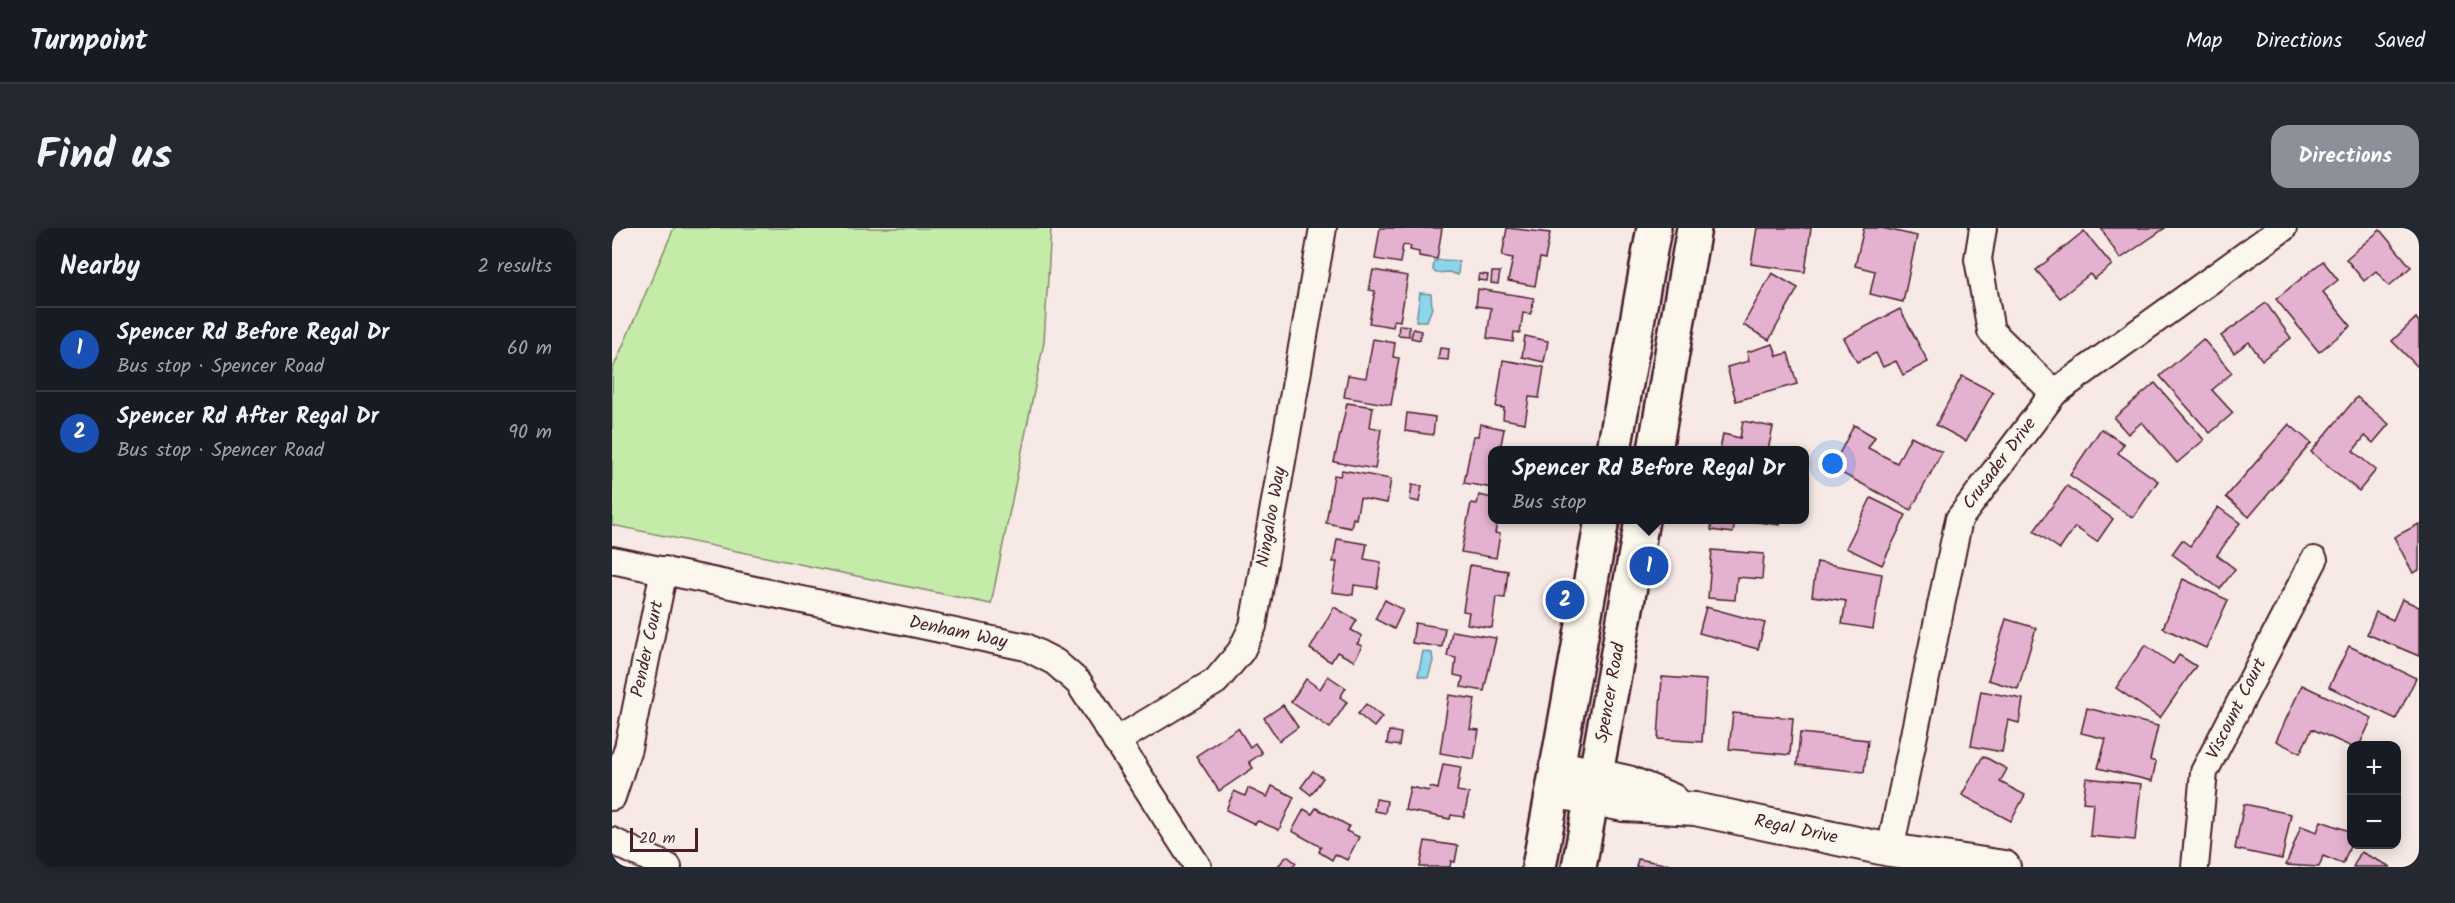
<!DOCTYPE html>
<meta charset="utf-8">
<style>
:root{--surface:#171b24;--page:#242831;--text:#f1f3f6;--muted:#9ea1a6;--line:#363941;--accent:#8c9099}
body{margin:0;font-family:Kalam,sans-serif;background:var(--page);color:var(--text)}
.controls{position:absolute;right:18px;bottom:18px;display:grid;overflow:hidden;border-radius:12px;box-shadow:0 3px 15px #0003}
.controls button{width:54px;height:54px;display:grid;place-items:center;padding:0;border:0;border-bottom:2px solid var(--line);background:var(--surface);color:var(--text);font:30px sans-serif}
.scale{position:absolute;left:18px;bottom:15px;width:68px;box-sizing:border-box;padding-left:6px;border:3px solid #4a1f2b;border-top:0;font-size:16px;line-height:21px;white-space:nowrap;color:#4a1f2b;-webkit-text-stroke:4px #fbf7ec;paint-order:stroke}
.you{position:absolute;left:1221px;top:236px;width:21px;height:21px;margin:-15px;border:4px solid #fff;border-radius:50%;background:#1a73e8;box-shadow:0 0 0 9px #1a73e833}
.badge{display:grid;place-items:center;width:39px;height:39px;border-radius:50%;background:var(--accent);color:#fff;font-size:20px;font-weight:700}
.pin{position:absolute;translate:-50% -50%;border:3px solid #fff;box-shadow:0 2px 6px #0006}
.popup{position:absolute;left:876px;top:218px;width:321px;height:78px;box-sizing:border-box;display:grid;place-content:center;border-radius:12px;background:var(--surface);filter:drop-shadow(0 2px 4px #0005);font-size:20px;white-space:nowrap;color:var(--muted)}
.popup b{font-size:22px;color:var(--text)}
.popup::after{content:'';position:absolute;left:50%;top:100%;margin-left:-12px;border:12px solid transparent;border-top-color:var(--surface)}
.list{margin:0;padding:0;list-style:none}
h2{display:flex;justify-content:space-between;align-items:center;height:78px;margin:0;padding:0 24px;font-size:26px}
h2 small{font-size:20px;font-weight:400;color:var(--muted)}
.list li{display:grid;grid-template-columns:39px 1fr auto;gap:18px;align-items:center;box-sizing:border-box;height:84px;padding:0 24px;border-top:2px solid var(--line)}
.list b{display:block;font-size:22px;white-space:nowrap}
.list p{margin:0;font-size:20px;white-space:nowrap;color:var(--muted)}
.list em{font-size:20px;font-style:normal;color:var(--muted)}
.map{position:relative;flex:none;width:1807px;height:639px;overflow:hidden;border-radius:18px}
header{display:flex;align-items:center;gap:36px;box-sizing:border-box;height:84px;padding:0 30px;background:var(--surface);border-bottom:2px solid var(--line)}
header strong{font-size:28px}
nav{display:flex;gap:33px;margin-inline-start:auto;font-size:21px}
.intro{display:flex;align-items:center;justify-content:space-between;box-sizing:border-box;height:144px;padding:0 36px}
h1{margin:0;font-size:42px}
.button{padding:15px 27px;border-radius:18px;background:var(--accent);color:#fff;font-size:21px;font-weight:700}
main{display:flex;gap:36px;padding:0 36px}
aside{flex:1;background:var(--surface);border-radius:18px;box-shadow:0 3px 15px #0003}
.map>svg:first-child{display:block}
</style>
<header>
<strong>Turnpoint</strong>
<nav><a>Map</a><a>Directions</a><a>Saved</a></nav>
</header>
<div class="intro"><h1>Find us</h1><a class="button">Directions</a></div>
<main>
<aside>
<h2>Nearby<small>2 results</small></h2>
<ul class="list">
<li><span class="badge" style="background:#1a4fb4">1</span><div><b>Spencer Rd Before Regal Dr</b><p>Bus stop · Spencer Road</p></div><em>60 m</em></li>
<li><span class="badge" style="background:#1a4fb4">2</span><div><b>Spencer Rd After Regal Dr</b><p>Bus stop · Spencer Road</p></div><em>90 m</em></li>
</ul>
</aside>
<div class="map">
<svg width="1807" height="639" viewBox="0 0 1807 639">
<rect width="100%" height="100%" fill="#f6e9e6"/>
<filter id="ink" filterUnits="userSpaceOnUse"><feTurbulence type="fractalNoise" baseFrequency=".0167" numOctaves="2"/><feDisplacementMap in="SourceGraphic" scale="12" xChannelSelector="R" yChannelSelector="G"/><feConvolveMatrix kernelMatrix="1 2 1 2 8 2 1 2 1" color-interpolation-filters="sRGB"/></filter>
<g filter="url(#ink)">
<!-- green -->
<path fill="#c4eca8" stroke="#87866a" stroke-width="1.5" d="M62 0H439L432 114 379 376 0 297V143Z"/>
<!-- water -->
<g fill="#8cd6ec" stroke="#728d9f" stroke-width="1.5">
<path d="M829 32 847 33 846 47 837 44 824 45 821 42 822 33Z"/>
<path d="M808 65 819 66 820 80 815 93H804Z"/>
<path d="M811 423 820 425 821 433 816 450 806 448Z"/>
</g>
<!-- building -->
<g fill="#e4b2d0" stroke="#4a1f2b" stroke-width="1.5">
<path d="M768 0H830L825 31 807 28V24L798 22 799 18 791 17 788 35 763 31Z"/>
<path d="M895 0 938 5 933 31 928 30 923 58 896 53 901 30 890 28Z"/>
<path d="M1145 0H1199L1193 44 1139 36Z"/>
<path d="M1252 0H1270L1305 8 1291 74 1258 66 1263 43 1243 38Z"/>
<path d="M1489 0H1553L1508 31Z"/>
<path d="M1768 2 1799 39 1777 58 1764 43 1752 53 1734 31Z"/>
<path d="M1472 3 1500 37 1482 51 1478 46 1448 70 1424 42Z"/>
<path d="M1711 33 1726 52 1711 64 1739 98 1707 124 1664 71Z"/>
<path d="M761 42 796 48 788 93 782 92 781 99 757 95 763 63 757 62Z"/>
<path d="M880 44H888L886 56 879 55Z"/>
<path d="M1160 45 1186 60 1157 112 1131 97Z"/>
<path d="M867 46 876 47 875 53 866 52Z"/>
<path d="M866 61 922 70 919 86 911 85 908 105 902 104 901 114 875 110 879 80 864 78Z"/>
<path d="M1654 75 1679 110 1650 132 1637 114 1622 125 1609 108Z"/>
<path d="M1288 81 1316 134 1291 147 1284 133 1271 139 1264 125 1245 134 1232 110Z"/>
<path d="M1804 90 1807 94V140L1780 113Z"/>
<path d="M787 97 797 98V108L786 107Z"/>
<path d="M801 101 809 103 808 112 799 110Z"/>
<path d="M913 108 936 113 932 134 910 129Z"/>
<path d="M761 111 783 115 781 129 787 130 779 177 732 169 736 147 754 150Z"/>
<path d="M1591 111 1620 145 1600 162 1621 185 1598 205 1548 148Z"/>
<path d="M1161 116 1165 128 1176 125 1185 156 1124 173 1115 139 1137 133 1135 124Z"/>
<path d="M828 120 837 121 836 132 826 131Z"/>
<path d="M891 132 932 139 927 170 917 169 913 195 891 191 892 180 884 179Z"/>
<path d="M1350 148 1381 164 1354 213 1324 197Z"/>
<path d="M1543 155 1592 212 1565 235 1530 194 1516 206 1502 190Z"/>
<path d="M1745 169 1777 196 1761 215 1753 208 1741 223 1764 242 1747 263 1699 224Z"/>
<path d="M735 175 761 179 758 199 769 201 763 241 722 234Z"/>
<path d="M795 185 823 189 821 207 793 203Z"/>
<path d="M1131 193 1161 199 1156 222H1108L1111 206 1128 210Z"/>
<path d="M868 196 892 201 888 222H881V260L852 255 861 208H866Z"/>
<path d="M1677 196 1699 215 1637 289 1614 269Z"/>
<path d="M1242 197 1263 209 1256 220 1285 235 1299 208 1330 224 1299 282 1220 240Z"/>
<path d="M1489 201 1512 216 1506 225 1546 253 1521 290 1458 247Z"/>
<path d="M730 242 779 251 775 275 748 270 744 291 741 290 739 300 714 295 722 247 728 248Z"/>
<path d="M800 257 810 258 807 274 798 272Z"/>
<path d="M1455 258 1501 291 1485 314 1463 299 1448 321 1422 303Z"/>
<path d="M867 267 881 270V292H886L883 305 888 306 884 330 849 324 859 275 865 276Z"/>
<path d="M1259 270 1294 287 1270 337 1234 320Z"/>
<path d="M1606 279 1628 295 1605 327 1623 341 1608 361 1560 326 1570 312 1578 318Z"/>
<path d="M1100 292H1123L1121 305 1099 302Z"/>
<path d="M1131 292H1169L1168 297Z"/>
<path d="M1807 296V342L1801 345 1782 309Z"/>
<path d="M725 311 755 316 752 331 769 334 765 360 742 357 741 367 720 364 725 334H721Z"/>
<path d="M1100 322 1152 326 1150 351 1125 349 1123 372 1096 370Z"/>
<path d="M1205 334 1270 346 1261 401 1230 396 1234 373 1200 368Z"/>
<path d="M858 337 896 343 893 370 884 369 880 400 855 396 857 384 851 383Z"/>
<path d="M1571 351 1616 372 1594 420 1551 400Z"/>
<path d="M1790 371 1807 379V428L1755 406 1764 384 1781 392Z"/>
<path d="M773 372 791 382 782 401 763 391Z"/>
<path d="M722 379 745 392 739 402 750 408 745 416 750 418 742 433 725 424 719 434 698 421Z"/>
<path d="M1094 379 1153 395 1146 421 1087 405Z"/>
<path d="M1394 391 1424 400 1406 461 1376 452Z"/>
<path d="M803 395 833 400 830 419 800 415Z"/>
<path d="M840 403 884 410 872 463 849 459 851 449 842 447 844 430 835 428Z"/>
<path d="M1533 417 1561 436 1567 427 1584 438 1548 490 1504 460Z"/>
<path d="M1737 418 1804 450 1784 491 1717 459Z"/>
<path d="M716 448 734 460 728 469 735 474 718 500 679 474 694 451 708 461Z"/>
<path d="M1050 449 1094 452 1090 514 1046 511Z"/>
<path d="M1690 457 1760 490 1747 518 1740 519 1700 501 1688 525 1664 513Z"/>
<path d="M1369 463 1411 471 1407 495 1396 492 1390 524 1359 518Z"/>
<path d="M837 467 863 471 858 501 867 502 862 531 828 525Z"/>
<path d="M754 476 770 489 762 499 746 486Z"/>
<path d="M671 477 686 499 667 513 652 490Z"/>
<path d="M1475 480 1546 498 1538 532 1544 534 1540 553 1486 540 1494 511 1469 505Z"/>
<path d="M1121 485 1181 490 1178 527 1117 521Z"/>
<path d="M626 500 638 519 643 515 650 525 637 534 641 540 607 563 584 528Z"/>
<path d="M777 503 789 505 787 518 775 516Z"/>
<path d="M1188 505 1256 512 1252 544 1185 537Z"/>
<path d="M1371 528 1395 541 1388 554 1413 567 1399 593 1350 567Z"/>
<path d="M831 536 849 539 845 563 857 565 852 589 839 587 838 591 793 582 798 559 817 563 818 559 826 561Z"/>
<path d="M701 543 711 550 699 567 689 559Z"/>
<path d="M1474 550 1529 556 1523 612 1478 608 1481 575 1471 574Z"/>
<path d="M660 558 682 569 667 602 646 593 643 596 614 582 622 563 633 568 636 560 655 569Z"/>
<path d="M764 571 775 573 773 585 762 583Z"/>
<path d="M1632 576 1679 586 1670 631 1623 621Z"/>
<path d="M704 580 737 598 734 603 747 609 735 632 723 626 720 632 707 624 709 619 680 603 692 581 700 586Z"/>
<path d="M1709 593 1740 604V613L1731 636 1711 628 1707 639 1674 637 1689 598 1705 604Z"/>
<path d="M813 613 846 618 843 634 839 633 838 639H808Z"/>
<path d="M1749 624 1779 639H1741Z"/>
<path d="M675 628 684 635 681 639H665Z"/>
<path d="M1026 631 1069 639H1024Z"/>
</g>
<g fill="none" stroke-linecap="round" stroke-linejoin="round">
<defs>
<g id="minor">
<path d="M1371 0 1366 31 1379 103 1442 165"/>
<path d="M0 332 414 419 443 434 467 455 586 639"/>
<path d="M504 513 604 453 629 423 641 398 711 0"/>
<path d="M0 569 16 520 52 342"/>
<path d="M0 613 56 639"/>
<path d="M1278 622 1347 291 1442 165 1671 0"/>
<path d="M1583 639 1592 544 1702 332"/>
</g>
<g id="tertiary">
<path d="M944 538 1016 554 1060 572"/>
<path d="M941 563 1012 577 1083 581 1278 622 1392 639"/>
</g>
<g id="primary">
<path d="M1002 222 1042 0"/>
<path d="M1043 222 1082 0"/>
<path d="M927 639 990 292"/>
<path d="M967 639 1030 292"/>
</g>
</defs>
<!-- minor casing -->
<use href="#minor" stroke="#4a1f2b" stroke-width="30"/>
<!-- tertiary casing -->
<use href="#tertiary" stroke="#4a1f2b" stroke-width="36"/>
<!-- primary casing -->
<use href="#primary" stroke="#4a1f2b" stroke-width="38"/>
<!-- minor -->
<use href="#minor" stroke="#fbf7ec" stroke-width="26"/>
<!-- tertiary -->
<use href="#tertiary" stroke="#fbf7ec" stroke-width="32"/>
<!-- primary -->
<use href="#primary" stroke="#fbf7ec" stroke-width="33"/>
</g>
</g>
<g text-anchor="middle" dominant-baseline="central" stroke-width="4.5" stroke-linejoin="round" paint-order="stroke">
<!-- street labels -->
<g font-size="18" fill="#4a1f2b" stroke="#fbf7ec">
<text transform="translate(1388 236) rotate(-53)">Crusader Drive</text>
<text transform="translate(660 289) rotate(-80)">Ningaloo Way</text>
<text transform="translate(346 405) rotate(12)">Denham Way</text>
<text transform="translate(36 421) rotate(-78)">Pender Court</text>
<text transform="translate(999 465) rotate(-80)">Spencer Road</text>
<text transform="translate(1625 481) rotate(-63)">Viscount Court</text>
<text transform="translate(1184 602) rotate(12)">Regal Drive</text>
</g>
</g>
</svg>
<div class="controls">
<button>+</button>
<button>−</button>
</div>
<div class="scale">20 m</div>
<div class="you"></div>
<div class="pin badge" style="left:1037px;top:338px;background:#1a4fb4">1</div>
<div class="popup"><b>Spencer Rd Before Regal Dr</b>Bus stop</div>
<div class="pin badge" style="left:953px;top:372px;background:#1a4fb4">2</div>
</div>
</main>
